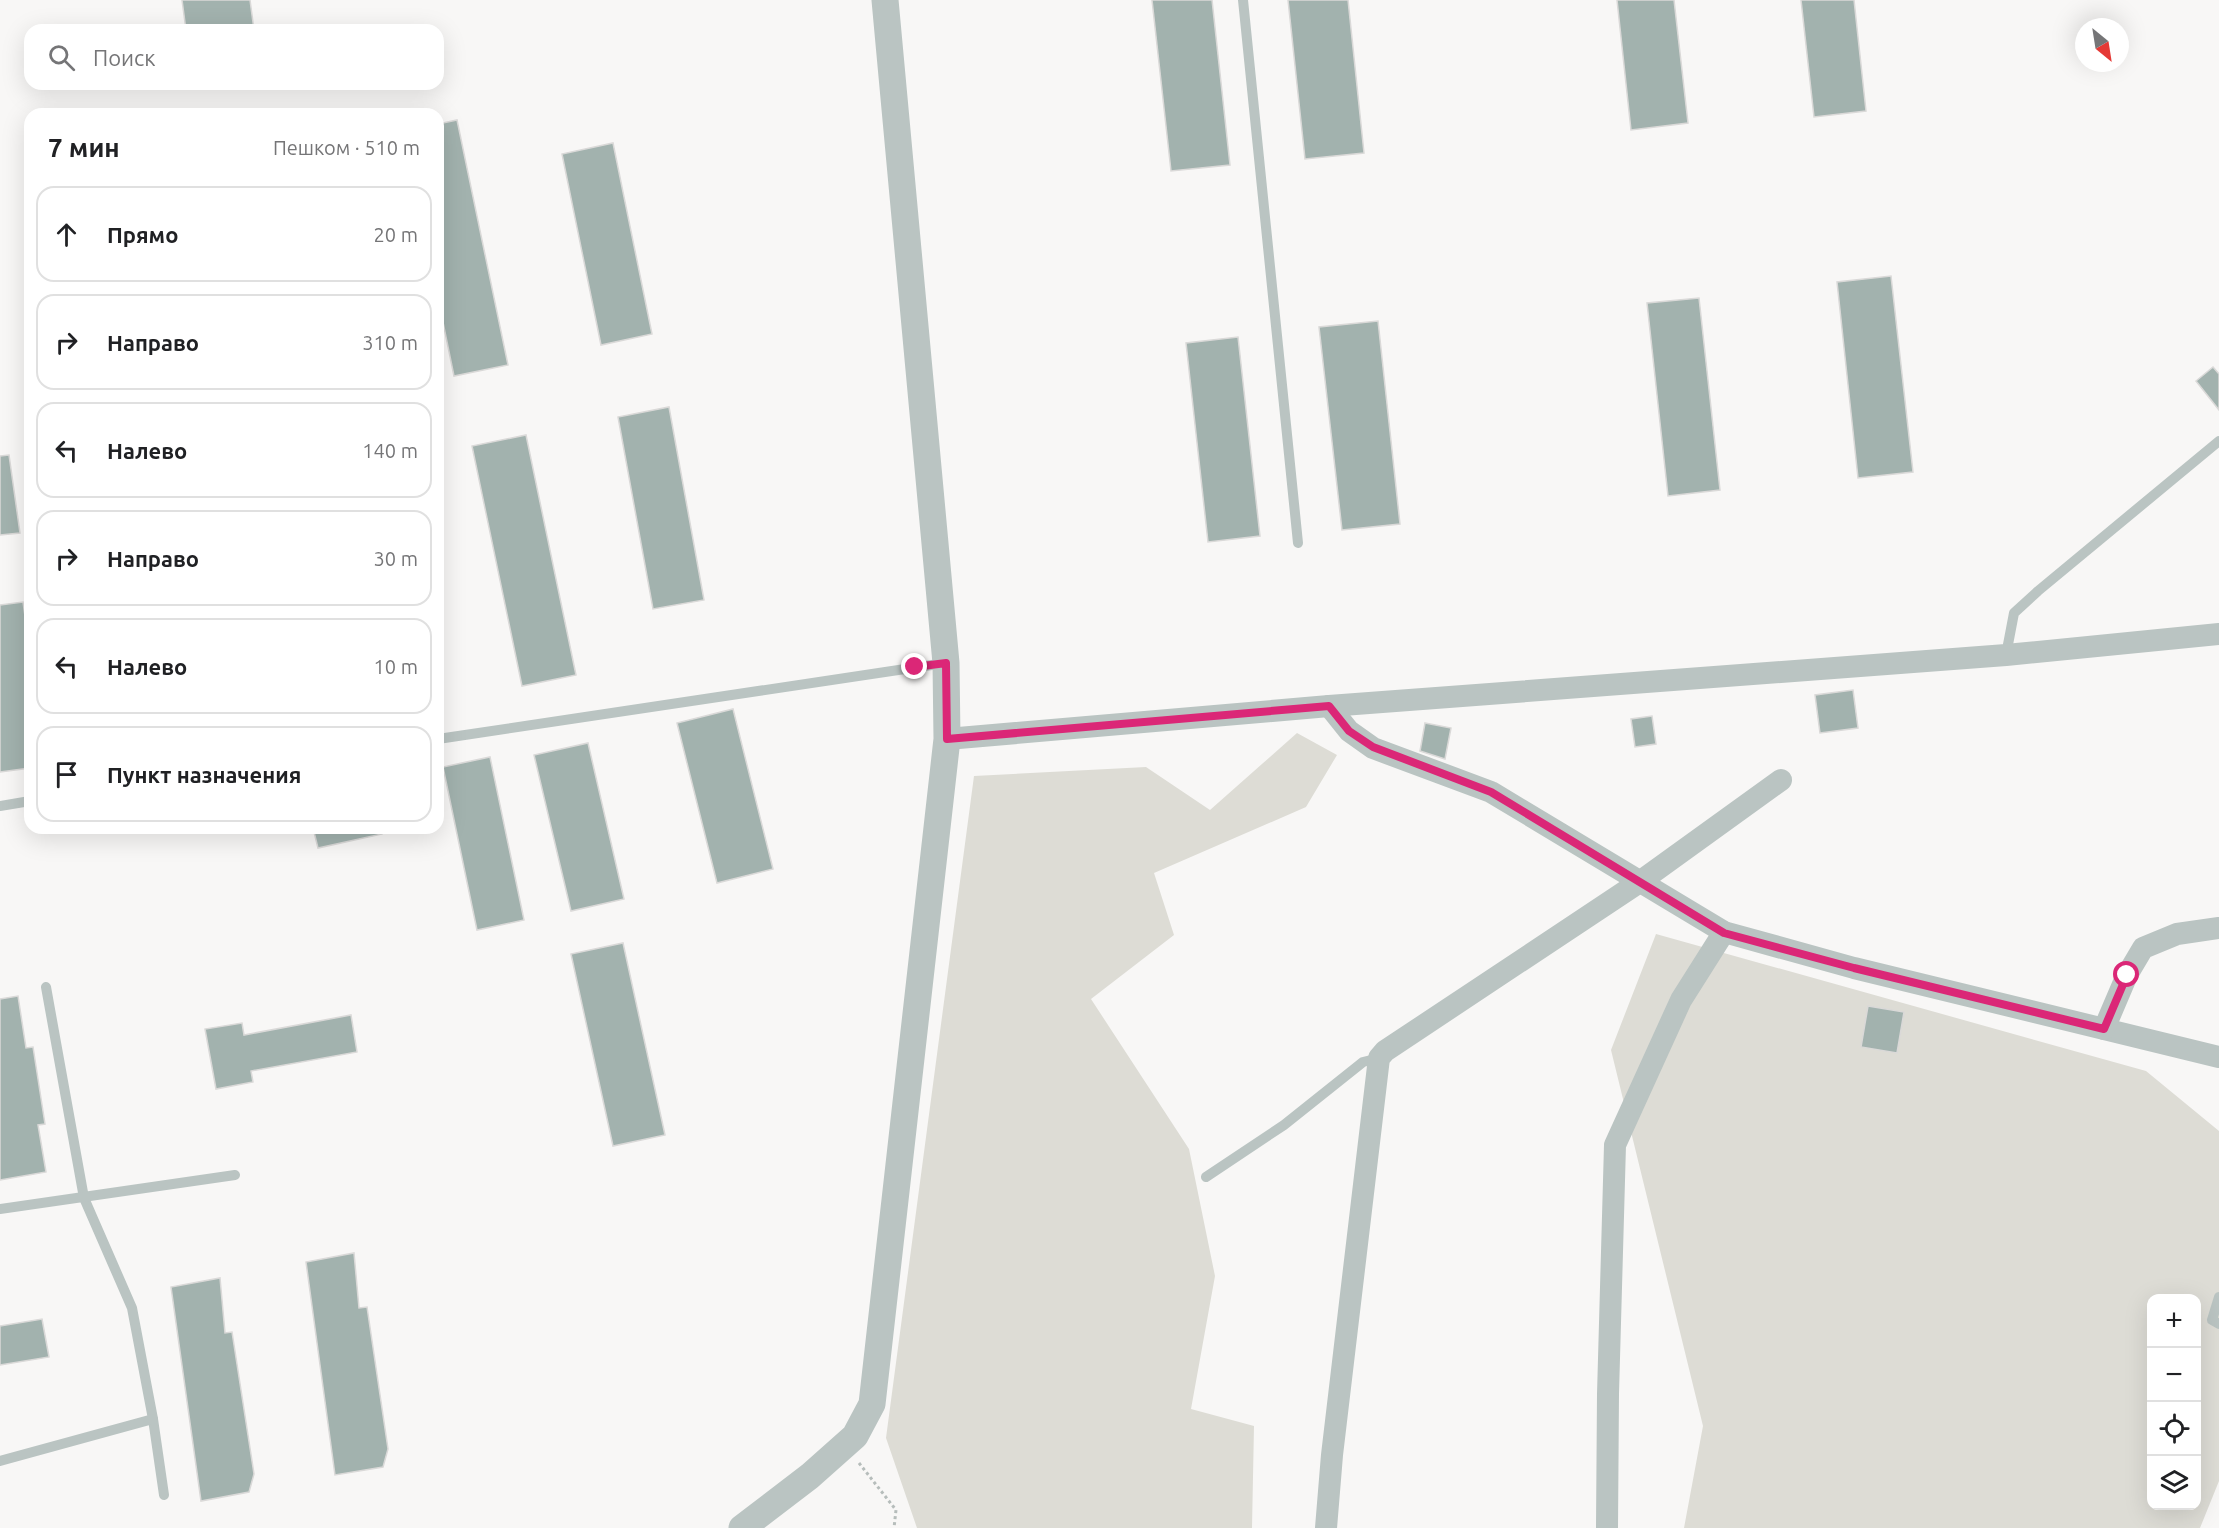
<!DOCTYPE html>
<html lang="ru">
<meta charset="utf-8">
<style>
:root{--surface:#fff;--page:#f6f6f6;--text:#202124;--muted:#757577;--line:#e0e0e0}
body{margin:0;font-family:Ubuntu,sans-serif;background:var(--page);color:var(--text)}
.controls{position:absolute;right:18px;bottom:18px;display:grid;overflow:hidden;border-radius:12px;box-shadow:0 6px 24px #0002}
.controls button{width:54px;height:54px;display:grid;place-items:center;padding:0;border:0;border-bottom:2px solid var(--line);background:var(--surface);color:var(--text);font:30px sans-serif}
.compass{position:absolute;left:2075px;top:18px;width:54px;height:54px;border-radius:50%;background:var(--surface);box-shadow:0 6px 24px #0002;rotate:150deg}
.stop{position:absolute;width:18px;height:18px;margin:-14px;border:4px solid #db2777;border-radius:50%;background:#fff}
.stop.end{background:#db2777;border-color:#fff;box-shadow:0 2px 6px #0008}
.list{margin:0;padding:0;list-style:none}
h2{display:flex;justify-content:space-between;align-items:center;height:78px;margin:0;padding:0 24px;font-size:26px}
h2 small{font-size:20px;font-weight:400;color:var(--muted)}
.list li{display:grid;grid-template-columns:39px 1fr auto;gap:18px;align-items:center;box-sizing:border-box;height:96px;margin:0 12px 12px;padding:0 12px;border:2px solid var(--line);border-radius:18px}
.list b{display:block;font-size:22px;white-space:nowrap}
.list em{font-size:20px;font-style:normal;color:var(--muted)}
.icon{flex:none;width:33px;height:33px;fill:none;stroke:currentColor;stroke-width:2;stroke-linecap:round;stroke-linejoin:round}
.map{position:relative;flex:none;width:2219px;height:1528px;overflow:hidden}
.search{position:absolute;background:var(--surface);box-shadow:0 6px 24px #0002;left:24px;top:24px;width:420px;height:66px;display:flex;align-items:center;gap:15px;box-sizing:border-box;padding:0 21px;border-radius:18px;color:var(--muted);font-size:22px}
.panel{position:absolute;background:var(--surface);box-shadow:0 6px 24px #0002;left:24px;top:108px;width:420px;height:726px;border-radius:18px}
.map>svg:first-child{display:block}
</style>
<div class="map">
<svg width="2219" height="1528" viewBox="0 0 2219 1528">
<rect width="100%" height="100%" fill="#f8f7f6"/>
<!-- green -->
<g fill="#dddcd5" fill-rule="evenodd">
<path d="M1297 733 1337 755 1306 807 1154 873 1174 935 1091 999 1189 1149 1215 1276 1191 1409 1254 1426 1252 1528H917L886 1438 974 776 1146 767 1210 810Z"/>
<path d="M1656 934 2146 1071 2219 1131V1481L2200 1528H1684L1703 1426 1611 1050ZM2152 1298H2196V1506H2152Z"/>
</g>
<!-- building -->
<g fill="#a2b2ae" stroke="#dad9d8" stroke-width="1.5">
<path d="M182 0H250L254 30H186Z"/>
<path d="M1152 0H1212L1230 165 1171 171Z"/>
<path d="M1288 0H1348L1364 153 1305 159Z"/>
<path d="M1617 0H1674L1688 123 1631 130Z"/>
<path d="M1801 0H1854L1866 111 1814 117Z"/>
<path d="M457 120 508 365 454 376 438 298V124Z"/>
<path d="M613 143 652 334 601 345 562 154Z"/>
<path d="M1891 276 1913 472 1858 478 1837 282Z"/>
<path d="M1699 298 1720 490 1668 496 1647 303Z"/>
<path d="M1378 321 1400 524 1342 530 1319 327Z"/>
<path d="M1238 337 1260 536 1208 542 1186 343Z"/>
<path d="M2213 367 2219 374V410L2196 381Z"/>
<path d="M669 407 704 600 653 609 618 417Z"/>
<path d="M526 435 576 675 522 686 472 446Z"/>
<path d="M9 455 20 533 0 535V456Z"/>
<path d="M23 602 30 652V768L0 772V605Z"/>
<path d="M1853 690 1858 728 1820 733 1815 695Z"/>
<path d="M733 709 773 869 717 883 677 723Z"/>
<path d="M1652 716 1656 744 1635 747 1631 719Z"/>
<path d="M1425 723 1451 728 1445 759 1420 751Z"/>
<path d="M588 743 624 899 571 911 534 755Z"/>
<path d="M490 757 524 920 477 930 443 767Z"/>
<path d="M313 828H381L382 834 318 848Z"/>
<path d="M623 943 665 1135 613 1146 571 954Z"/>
<path d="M18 996 26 1048 33 1047 45 1124 38 1125 46 1172 0 1180V999Z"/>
<path d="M1868 1006 1904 1012 1897 1053 1861 1047Z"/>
<path d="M351 1015 357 1052 251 1071 253 1082 216 1089 205 1029 242 1023 244 1035Z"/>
<path d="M354 1253 359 1308 367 1307 388 1449 383 1467 335 1475 306 1262Z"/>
<path d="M220 1278 225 1333 232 1332 254 1474 249 1492 201 1501 171 1287Z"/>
<path d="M42 1319 49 1357 0 1365V1326Z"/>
</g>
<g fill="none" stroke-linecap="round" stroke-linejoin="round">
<!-- path -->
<path stroke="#b6bdbb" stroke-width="3" stroke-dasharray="3 3" stroke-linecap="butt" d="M859 1463 896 1510 894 1528"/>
<!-- service -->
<g stroke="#bac4c2" stroke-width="10">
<path d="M1243 0 1298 543"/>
<path d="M2006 655 2014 613 2038 591 2219 441"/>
<path d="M438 739 945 663"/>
<path d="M0 806 30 801"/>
<path d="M46 987 84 1198 132 1308 153 1419 164 1495"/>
<path d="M1206 1177 1284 1125 1363 1062 1379 1058"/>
<path d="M0 1209 235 1175"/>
<path d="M2219 1297 2212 1320 2219 1324"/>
<path d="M0 1461 153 1419"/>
</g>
<!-- minor -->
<g stroke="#bac4c2" stroke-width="22">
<path d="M1329 706 1349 731 1373 748 1491 792 1724 932 1854 968 2219 1057"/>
<path d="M947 739 1329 706 2006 655 2219 634"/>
<path d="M2104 1029 2127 975 2143 948 2177 934 2219 928"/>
<path d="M1326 1528 1332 1455 1379 1058 1385 1051 1641 881 1781 780"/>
<path d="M1607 1528 1608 1394 1615 1145 1681 1000 1724 932"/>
</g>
<!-- tertiary -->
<path stroke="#bac4c2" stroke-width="27" d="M742 1528 810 1476 855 1436 872 1404 947 739 946 663 885 0"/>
</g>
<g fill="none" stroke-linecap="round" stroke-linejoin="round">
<!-- route -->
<path stroke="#db2777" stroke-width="8" d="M915 667 946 663 947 739 1329 706 1349 731 1373 747 1491 792 1724 933 1854 968 2104 1029 2127 975"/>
</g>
</svg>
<div class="controls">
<button>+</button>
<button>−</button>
<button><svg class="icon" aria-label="locate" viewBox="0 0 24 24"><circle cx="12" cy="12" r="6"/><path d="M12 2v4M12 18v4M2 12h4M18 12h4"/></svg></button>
<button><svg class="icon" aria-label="layers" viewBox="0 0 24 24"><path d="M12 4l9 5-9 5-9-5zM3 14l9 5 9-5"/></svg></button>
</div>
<svg class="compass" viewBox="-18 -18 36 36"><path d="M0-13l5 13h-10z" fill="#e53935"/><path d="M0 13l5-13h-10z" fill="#757577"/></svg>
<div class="stop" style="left:2127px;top:975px"></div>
<div class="stop end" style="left:915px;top:667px"></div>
<div class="search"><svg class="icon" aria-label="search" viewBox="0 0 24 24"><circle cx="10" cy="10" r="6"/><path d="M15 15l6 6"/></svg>Поиск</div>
<section class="panel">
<h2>7 мин<small>Пешком · 510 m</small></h2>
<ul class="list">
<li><svg class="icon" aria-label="ahead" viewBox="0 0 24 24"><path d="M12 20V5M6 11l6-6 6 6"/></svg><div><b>Прямо</b></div><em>20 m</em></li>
<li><svg class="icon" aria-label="right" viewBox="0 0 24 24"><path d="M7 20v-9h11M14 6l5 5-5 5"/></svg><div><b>Направо</b></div><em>310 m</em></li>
<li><svg class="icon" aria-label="left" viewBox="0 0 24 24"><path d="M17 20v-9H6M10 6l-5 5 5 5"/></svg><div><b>Налево</b></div><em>140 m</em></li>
<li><svg class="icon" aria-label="right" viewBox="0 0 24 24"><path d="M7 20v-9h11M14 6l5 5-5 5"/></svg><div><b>Направо</b></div><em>30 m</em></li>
<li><svg class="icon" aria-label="left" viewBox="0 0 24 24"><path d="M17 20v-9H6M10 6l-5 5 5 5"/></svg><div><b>Налево</b></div><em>10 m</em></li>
<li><svg class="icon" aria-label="arrive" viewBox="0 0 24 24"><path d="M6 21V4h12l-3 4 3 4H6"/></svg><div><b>Пункт назначения</b></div></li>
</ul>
</section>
</div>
